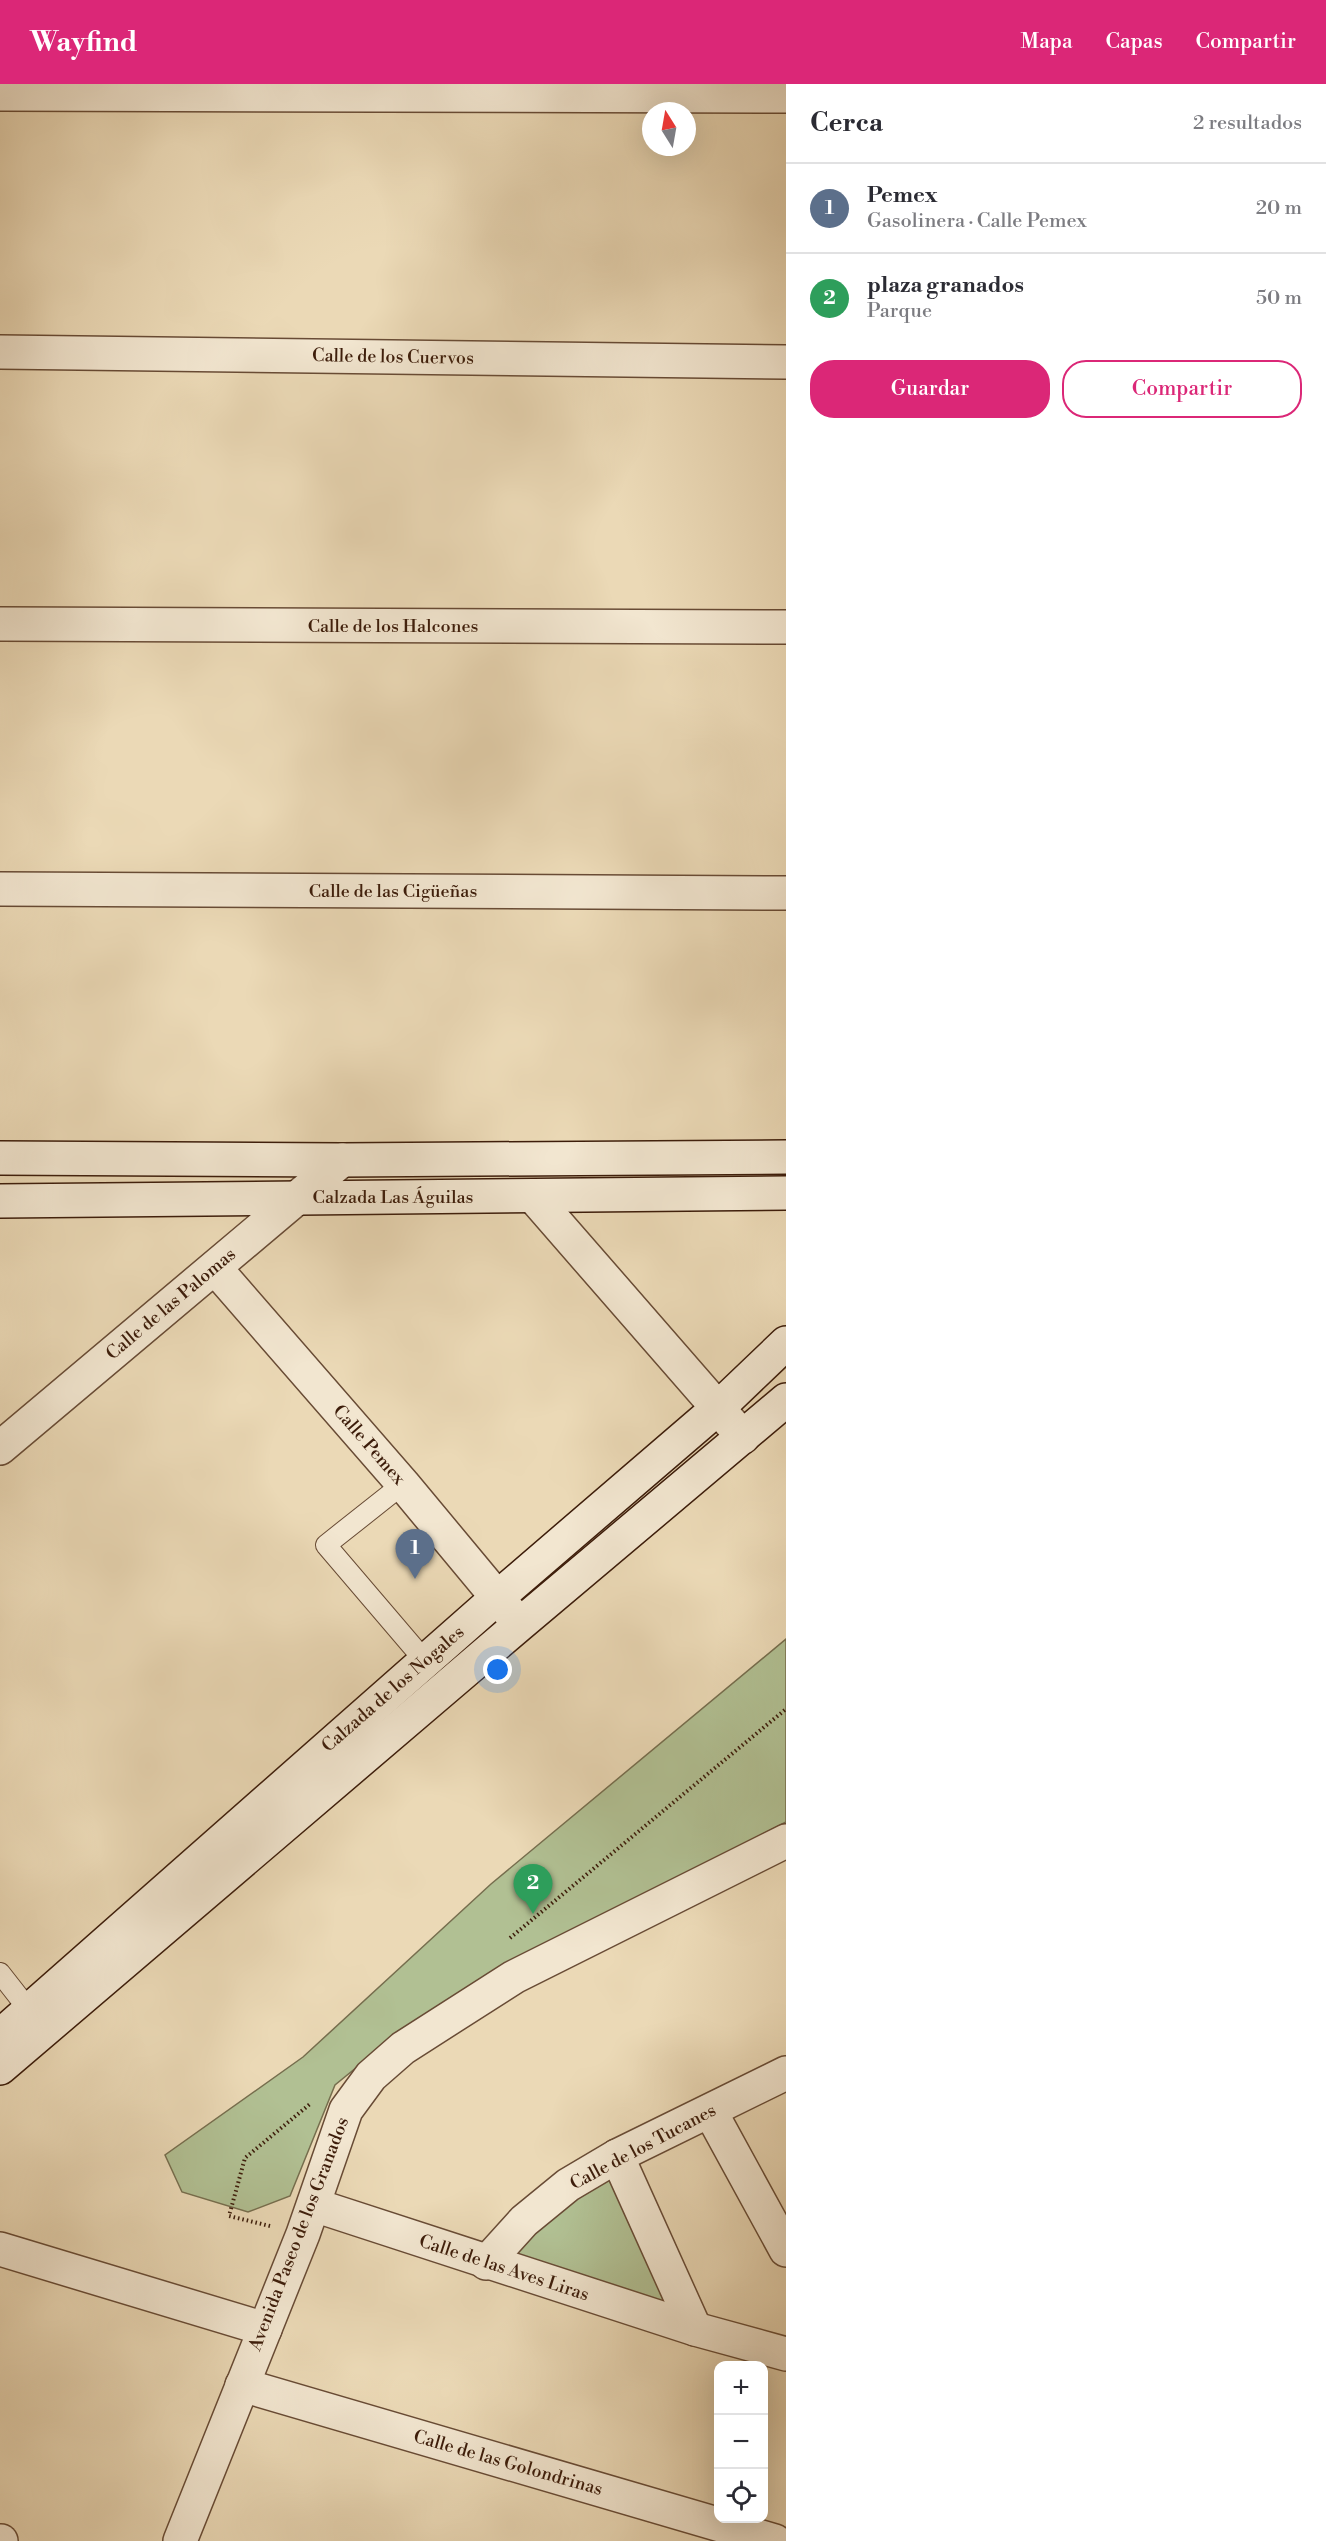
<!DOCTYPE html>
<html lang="es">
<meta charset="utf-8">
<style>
:root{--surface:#fff;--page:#f2f2f3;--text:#2b2b33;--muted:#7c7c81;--line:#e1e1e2;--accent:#db2777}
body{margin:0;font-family:"Libre Bodoni",serif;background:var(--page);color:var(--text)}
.controls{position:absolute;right:18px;bottom:18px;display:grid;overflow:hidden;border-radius:12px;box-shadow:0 6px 24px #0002}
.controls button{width:54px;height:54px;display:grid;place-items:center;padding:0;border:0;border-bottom:2px solid var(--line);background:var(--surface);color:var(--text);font:30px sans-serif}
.compass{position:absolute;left:642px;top:18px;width:54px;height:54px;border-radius:50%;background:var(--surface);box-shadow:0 6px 24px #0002;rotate:349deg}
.you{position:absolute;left:498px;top:1586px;width:21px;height:21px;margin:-15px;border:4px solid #fff;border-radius:50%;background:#1a73e8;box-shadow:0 0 0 9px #1a73e833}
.badge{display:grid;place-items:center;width:39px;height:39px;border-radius:50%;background:var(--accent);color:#fff;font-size:20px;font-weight:700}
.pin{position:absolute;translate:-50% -50px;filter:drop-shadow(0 2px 3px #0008)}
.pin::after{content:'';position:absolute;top:32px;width:21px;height:18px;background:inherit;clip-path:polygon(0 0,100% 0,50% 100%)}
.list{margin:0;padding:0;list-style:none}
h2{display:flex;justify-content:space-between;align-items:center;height:78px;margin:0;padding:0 24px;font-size:26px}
h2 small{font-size:20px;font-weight:400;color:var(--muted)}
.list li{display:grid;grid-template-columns:39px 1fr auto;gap:18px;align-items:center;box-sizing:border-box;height:90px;padding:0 24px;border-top:2px solid var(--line)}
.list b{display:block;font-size:22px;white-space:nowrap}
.list p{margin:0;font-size:20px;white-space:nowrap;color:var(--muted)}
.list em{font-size:20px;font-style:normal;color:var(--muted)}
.actions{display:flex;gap:12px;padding:18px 24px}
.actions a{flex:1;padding:14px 0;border:2px solid var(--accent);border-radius:24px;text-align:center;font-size:21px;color:var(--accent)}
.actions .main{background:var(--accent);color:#fff}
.icon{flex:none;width:33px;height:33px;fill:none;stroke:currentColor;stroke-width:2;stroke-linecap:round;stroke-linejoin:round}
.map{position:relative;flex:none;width:786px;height:2457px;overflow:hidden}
header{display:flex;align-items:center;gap:36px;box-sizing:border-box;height:84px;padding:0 30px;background:var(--accent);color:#fff}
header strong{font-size:28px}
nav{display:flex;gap:33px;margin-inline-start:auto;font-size:21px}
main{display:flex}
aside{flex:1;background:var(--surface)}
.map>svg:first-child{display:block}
</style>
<header>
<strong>Wayfind</strong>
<nav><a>Mapa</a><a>Capas</a><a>Compartir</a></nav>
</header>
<main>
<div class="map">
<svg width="786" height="2457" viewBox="0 0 786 2457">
<rect width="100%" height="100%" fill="#ebd9b6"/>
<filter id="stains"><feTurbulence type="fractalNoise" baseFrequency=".00333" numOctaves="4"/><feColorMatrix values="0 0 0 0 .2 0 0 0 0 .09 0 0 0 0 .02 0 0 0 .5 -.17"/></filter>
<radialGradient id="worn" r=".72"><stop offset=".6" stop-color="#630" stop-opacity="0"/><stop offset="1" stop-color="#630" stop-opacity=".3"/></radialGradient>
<!-- green -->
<g fill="#b1c093" stroke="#766e4e" stroke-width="1.5">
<path d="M786 1555V1738L548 1861 384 1961 335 2001 290 2112 248 2128 182 2108 165 2071 303 1973 491 1800Z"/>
<path d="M613 2083 677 2231 493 2176Z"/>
</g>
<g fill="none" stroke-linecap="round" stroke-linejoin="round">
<defs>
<g id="lane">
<path d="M403 1400 326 1461 425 1577"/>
<path d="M0 1889 29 1926"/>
</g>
<g id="street">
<path d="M0 10 786 12"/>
<path d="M0 268 786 278"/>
<path d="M0 540 786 543"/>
<path d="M0 805 786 809"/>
<path d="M533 1112 743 1353"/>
<path d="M215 1184 403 1400 516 1536"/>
<path d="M0 1364 342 1076"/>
<path d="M710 2027 786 2166"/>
<path d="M617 2072 695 2245"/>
<path d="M314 2121 695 2245 786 2270"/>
<path d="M0 2165 265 2245"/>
<path d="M486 2179 524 2137 568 2101 617 2072 786 1989"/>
<path d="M242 2301 775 2457"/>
<path d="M0 2457H1"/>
<path d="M180 2457 303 2150 346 2026 371 1992 403 1964 514 1893 786 1757"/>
</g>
<g id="secondary">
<path d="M0 1074 342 1076 786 1073"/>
<path d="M0 1117 786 1109"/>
<path d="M0 1952 498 1513 718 1324 786 1259"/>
<path d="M0 1984 519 1541 786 1316"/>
</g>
</defs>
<!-- lane casing -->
<use href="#lane" stroke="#684b35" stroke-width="22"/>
<!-- street casing -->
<use href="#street" stroke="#684b35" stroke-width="36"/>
<!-- secondary casing -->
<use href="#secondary" stroke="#3c1c0a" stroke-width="36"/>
<!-- path -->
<g stroke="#3c1c0a" stroke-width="4" stroke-dasharray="1.5 3" stroke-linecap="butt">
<path d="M510 1854 786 1625"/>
<path d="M270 2142 229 2132 245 2074 310 2020"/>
</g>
<!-- lane -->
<use href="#lane" stroke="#f2e6d0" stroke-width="20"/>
<!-- street -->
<use href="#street" stroke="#f2e6d0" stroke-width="33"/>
<!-- secondary -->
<use href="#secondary" stroke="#f2e6d0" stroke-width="33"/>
</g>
<g text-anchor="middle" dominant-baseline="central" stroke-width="4.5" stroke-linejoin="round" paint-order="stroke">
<!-- street labels -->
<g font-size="18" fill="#3c1c0a" stroke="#f2e6d0">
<text transform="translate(393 273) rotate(1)">Calle de los Cuervos</text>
<text x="393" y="542">Calle de los Halcones</text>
<text x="393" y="807">Calle de las Cigüeñas</text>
<text x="393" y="1113">Calzada Las Águilas</text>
<text transform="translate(171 1220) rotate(-40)">Calle de las Palomas</text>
<text transform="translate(369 1361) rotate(49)">Calle Pemex</text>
<text transform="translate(393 1605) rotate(-41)">Calzada de los Nogales</text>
<text transform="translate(643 2063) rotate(-28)">Calle de los Tucanes</text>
<text transform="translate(299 2150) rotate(-69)">Avenida Paseo de los Granados</text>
<text transform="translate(504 2184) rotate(18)">Calle de las Aves Liras</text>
<text transform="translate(508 2379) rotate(16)">Calle de las Golondrinas</text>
</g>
</g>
<rect width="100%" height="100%" filter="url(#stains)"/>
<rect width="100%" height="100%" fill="url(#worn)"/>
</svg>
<div class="controls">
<button>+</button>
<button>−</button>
<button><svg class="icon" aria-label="locate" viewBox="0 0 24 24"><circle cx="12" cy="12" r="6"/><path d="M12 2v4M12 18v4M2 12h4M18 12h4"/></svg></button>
</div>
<svg class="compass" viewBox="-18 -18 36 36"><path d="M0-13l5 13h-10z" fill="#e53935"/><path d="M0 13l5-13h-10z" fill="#7c7c81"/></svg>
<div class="you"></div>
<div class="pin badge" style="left:415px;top:1495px;background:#5c6f8a">1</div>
<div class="pin badge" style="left:533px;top:1830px;background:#2e9e5b">2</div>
</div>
<aside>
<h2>Cerca<small>2 resultados</small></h2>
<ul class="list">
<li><span class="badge" style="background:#5c6f8a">1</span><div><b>Pemex</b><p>Gasolinera · Calle Pemex</p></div><em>20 m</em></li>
<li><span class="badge" style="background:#2e9e5b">2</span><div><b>plaza granados</b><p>Parque</p></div><em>50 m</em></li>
</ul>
<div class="actions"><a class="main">Guardar</a><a>Compartir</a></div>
</aside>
</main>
